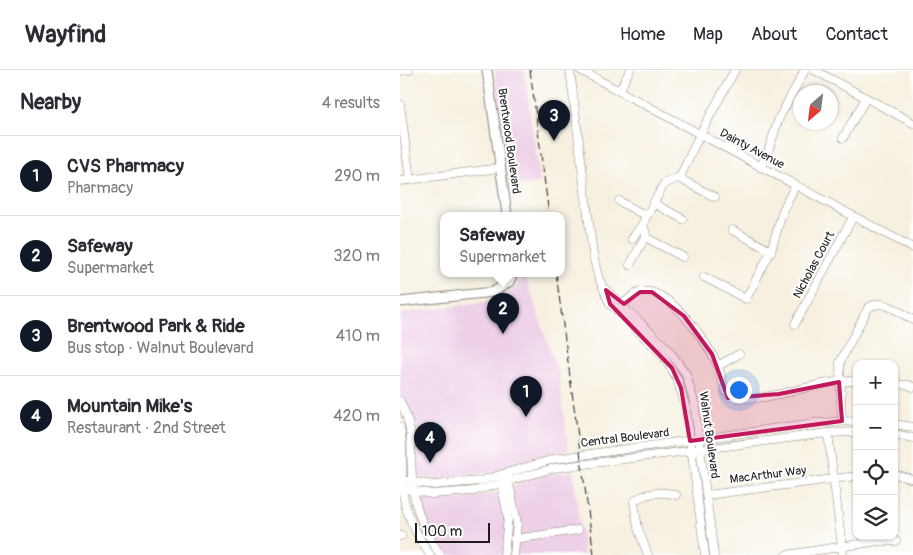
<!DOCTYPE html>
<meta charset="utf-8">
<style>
:root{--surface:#fff;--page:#f7f7f7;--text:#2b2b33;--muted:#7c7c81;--line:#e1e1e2;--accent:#111827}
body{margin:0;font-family:Pangolin,sans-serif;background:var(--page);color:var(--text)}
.controls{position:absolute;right:15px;bottom:15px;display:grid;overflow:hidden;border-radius:10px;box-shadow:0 1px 4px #0004}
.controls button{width:45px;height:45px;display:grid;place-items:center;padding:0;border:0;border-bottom:1px solid var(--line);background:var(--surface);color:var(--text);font:25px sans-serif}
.compass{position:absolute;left:393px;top:15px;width:45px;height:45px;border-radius:50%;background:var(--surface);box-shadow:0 1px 4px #0004;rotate:208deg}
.scale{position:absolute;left:15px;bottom:12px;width:75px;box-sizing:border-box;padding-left:5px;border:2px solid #1c1c1c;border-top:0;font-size:14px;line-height:18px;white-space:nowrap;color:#1c1c1c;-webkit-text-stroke:4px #fff;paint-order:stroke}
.you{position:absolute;left:338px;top:319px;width:18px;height:18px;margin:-12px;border:4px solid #fff;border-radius:50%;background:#1a73e8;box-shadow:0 0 0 8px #1a73e833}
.badge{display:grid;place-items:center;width:32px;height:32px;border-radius:50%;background:var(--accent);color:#fff;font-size:16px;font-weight:700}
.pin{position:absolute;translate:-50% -41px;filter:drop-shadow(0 1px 2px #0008)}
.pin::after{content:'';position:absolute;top:26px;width:18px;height:15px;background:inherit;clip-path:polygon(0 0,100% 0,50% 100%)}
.popup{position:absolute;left:40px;top:142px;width:125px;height:65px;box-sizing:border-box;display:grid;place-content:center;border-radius:10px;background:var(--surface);filter:drop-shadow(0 1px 4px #0005);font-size:16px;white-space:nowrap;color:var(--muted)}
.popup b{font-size:19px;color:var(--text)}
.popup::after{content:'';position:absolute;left:50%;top:100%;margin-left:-10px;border:10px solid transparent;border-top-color:var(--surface)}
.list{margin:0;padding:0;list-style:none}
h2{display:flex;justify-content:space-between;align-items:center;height:65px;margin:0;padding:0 20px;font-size:21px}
h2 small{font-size:16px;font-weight:400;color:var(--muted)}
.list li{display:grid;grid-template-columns:32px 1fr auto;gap:15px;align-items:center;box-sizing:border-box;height:80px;padding:0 20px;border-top:1px solid var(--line)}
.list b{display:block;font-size:19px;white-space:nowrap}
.list p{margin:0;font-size:16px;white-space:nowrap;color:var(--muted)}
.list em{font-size:16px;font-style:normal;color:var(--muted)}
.icon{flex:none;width:28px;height:28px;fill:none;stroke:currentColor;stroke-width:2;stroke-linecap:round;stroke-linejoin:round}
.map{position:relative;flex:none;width:513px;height:485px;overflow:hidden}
header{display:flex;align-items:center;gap:30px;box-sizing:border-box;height:70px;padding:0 25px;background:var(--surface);border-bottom:1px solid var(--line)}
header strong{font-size:24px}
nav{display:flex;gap:28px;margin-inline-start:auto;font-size:18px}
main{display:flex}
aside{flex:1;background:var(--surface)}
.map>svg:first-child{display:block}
</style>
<header>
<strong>Wayfind</strong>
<nav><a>Home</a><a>Map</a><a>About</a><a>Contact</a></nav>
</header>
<main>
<aside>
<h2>Nearby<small>4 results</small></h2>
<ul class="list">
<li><span class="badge">1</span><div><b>CVS Pharmacy</b><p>Pharmacy</p></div><em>290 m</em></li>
<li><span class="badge">2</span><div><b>Safeway</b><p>Supermarket</p></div><em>320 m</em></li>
<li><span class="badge">3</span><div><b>Brentwood Park &amp; Ride</b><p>Bus stop · Walnut Boulevard</p></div><em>410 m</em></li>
<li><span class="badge">4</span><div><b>Mountain Mike's</b><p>Restaurant · 2nd Street</p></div><em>420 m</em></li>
</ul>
</aside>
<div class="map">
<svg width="513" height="485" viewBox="0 0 513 485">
<rect width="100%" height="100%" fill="#fff"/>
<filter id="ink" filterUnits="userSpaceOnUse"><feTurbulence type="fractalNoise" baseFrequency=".02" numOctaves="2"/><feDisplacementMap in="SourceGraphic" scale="10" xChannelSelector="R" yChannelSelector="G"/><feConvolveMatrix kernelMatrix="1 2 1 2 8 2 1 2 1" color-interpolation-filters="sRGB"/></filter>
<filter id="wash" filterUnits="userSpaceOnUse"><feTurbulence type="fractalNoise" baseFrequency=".0096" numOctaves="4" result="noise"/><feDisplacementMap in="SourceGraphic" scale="20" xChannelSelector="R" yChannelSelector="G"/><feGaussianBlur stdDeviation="1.12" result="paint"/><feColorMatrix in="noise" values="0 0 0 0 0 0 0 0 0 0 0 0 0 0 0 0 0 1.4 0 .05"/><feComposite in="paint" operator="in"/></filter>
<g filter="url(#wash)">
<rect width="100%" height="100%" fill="#f7f0e0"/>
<!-- built -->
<g fill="#eed0e7">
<path d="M95 0H124L140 113 109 116Z"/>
<path d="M122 203H124L158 303 169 380 138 386 97 401 40 410 21 408 17 403 18 372 14 355 8 335 0 325V244L98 230 116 218Z"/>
<path d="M173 401 184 485H47L34 466 23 446 20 434 24 429H61L93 424 145 405Z"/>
</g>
</g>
<g filter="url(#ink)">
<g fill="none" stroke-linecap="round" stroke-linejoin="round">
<defs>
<g id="minor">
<path d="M170 0 193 185 198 206 210 234 262 284 277 308 286 338 305 485"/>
<path d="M180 0 513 178"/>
<path d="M414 0 513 53"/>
<path d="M0 1 9 0"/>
<path d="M219 21 230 0"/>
<path d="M0 34 10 110"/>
<path d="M443 68 466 28"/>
<path d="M360 97 367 85 379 48 405 0"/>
<path d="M280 107 282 110 315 127"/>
<path d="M0 111 100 98"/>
<path d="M219 131 246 146"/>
<path d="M253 133 283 149"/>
<path d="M332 160 371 181"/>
<path d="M245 167 283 187"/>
<path d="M232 169 243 153"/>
<path d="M230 195 246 165 243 153 264 114 280 107 300 64 335 0"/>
<path d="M304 207 346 229 371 181 383 140 395 116"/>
<path d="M206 220 267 278 286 304 294 332 314 485"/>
<path d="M222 235C228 230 234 223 241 222 268 215 308 273 317 294 322 304 322 323 333 328 372 333 416 309 457 311"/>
<path d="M395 254 453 147"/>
<path d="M318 296 339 284"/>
<path d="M494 314 509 315 513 317"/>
<path d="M0 331C15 361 10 377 12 407 13 436 24 461 40 485"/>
<path d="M442 351 440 292 468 238C482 227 499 242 513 250"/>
<path d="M494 354 513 357"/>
<path d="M0 357C5 381 0 401 3 424 6 446 18 467 30 485"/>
<path d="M428 363 443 485"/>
<path d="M494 364 513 368"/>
<path d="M494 404 513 409"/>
<path d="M108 408 117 453 114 485"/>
<path d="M0 410 34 415 80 411 154 389 415 353 457 351"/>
<path d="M101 411 108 448 104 485"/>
<path d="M0 418 32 424 74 421 154 398 428 363 457 362"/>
<path d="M306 425 457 406"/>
<path d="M0 466H1"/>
<path d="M114 469 178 460"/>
<path d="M248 485 238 458 234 432C243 422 264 421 276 425"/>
<path d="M386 485 479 471H496"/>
</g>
<g id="major">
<path d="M87 0 107 145"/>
<path d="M0 232 93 222 109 212 113 203"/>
</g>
</defs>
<!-- minor casing -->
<use href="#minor" stroke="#8a867e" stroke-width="9"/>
<!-- major casing -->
<use href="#major" stroke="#8a867e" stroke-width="11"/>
<!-- minor -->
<use href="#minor" stroke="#fff" stroke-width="8"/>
<!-- major -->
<use href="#major" stroke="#fff" stroke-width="9"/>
<!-- rail -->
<g stroke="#1c1c1c" stroke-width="1" stroke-dasharray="8 4" stroke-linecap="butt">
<path d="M130 0 149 145"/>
<path d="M156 203 194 485"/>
</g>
</g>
</g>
<!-- marked area -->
<path fill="#c2185b" fill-opacity="0.2" stroke="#c2185b" stroke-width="4" stroke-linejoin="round" d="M206 220 224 234 240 222H252L284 246 312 284 328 328 379 324 439 312 442 351 290 371 281 318 272 298 210 234Z"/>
<g text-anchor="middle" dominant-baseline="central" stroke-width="4" stroke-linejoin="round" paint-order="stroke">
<!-- street labels -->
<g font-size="12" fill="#1c1c1c" stroke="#fff">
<text transform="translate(109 71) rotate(82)">Brentwood Boulevard</text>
<text transform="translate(352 79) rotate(28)">Dainty Avenue</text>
<text transform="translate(414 195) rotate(-62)">Nicholas Court</text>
<text transform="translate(309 365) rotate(82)">Walnut Boulevard</text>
<text transform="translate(225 368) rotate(-7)">Central Boulevard</text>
<text transform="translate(368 405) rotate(-7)">MacArthur Way</text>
</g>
</g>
</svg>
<div class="controls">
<button>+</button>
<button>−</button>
<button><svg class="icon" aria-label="locate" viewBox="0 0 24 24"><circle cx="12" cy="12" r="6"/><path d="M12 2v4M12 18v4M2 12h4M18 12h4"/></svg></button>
<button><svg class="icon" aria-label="layers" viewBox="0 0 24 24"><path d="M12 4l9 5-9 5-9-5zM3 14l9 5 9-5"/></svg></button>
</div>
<svg class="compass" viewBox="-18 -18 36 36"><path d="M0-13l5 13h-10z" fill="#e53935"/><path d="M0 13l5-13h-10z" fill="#7c7c81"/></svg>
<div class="scale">100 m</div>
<div class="you"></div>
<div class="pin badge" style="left:126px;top:347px">1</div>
<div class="pin badge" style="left:103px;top:264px">2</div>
<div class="popup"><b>Safeway</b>Supermarket</div>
<div class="pin badge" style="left:154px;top:71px">3</div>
<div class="pin badge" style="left:30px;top:393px">4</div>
</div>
</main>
